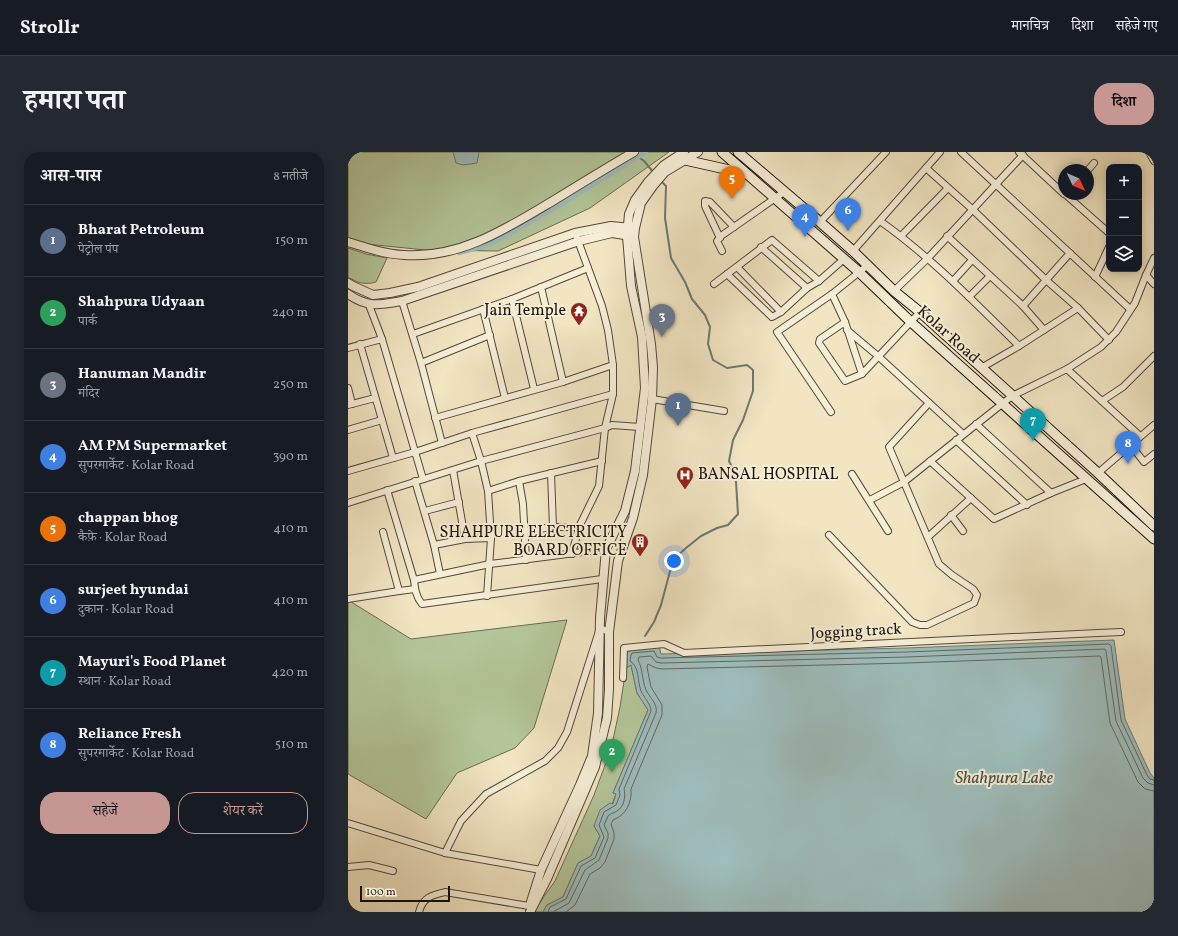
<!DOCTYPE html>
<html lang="hi">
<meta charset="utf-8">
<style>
:root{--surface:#171b24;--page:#242831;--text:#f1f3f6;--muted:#9ea1a6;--line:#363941;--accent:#c59692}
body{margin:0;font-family:Vollkorn,"Noto Serif Devanagari",serif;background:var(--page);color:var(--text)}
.controls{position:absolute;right:12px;top:12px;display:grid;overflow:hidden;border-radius:8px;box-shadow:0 2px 10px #0003}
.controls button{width:36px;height:36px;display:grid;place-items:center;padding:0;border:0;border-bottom:1px solid var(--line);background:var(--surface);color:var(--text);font:20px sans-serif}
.compass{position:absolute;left:710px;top:12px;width:36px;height:36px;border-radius:50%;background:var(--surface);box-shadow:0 2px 10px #0003;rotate:134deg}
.scale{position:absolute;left:12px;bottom:10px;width:90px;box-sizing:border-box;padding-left:4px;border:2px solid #1f140b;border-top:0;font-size:11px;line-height:14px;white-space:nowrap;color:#1f140b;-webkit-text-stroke:3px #f6eed7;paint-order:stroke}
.you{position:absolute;left:326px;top:409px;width:14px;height:14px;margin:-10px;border:3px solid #fff;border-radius:50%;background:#1a73e8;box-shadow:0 0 0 6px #1a73e833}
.badge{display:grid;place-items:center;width:26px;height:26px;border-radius:50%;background:var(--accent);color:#fff;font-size:13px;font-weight:700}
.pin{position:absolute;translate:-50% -33px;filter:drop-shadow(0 1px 2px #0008)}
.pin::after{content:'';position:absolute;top:21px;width:14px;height:12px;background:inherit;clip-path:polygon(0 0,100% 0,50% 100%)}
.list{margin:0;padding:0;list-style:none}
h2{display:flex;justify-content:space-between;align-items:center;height:52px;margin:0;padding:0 16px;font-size:17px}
h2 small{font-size:13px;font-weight:400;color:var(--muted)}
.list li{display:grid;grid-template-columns:26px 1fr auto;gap:12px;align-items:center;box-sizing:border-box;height:72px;padding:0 16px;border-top:1px solid var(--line)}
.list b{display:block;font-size:15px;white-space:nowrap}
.list p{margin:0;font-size:13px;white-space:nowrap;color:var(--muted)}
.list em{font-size:13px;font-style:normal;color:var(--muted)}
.actions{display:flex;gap:8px;padding:12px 16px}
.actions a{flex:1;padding:9px 0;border:1px solid var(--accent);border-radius:16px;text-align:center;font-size:14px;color:var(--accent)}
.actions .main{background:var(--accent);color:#111}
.icon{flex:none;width:22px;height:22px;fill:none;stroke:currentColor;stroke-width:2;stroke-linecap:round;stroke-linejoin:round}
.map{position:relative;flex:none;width:806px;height:760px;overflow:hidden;border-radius:16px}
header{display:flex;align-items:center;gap:24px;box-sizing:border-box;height:56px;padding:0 20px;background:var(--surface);border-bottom:1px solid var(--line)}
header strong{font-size:19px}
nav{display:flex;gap:22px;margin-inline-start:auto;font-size:14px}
.intro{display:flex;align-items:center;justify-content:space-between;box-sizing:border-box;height:96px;padding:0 24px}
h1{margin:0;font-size:28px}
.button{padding:10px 18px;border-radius:16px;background:var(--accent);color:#111;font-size:14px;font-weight:700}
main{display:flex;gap:24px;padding:0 24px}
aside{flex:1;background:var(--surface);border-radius:16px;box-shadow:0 2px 10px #0003}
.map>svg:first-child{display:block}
</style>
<header>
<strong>Strollr</strong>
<nav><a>मानचित्र</a><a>दिशा</a><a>सहेजे गए</a></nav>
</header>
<div class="intro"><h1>हमारा पता</h1><a class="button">दिशा</a></div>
<main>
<aside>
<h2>आस-पास<small>8 नतीजे</small></h2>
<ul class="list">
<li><span class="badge" style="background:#5c6f8a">1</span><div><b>Bharat Petroleum</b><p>पेट्रोल पंप</p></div><em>150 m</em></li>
<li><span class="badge" style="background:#2e9e5b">2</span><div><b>Shahpura Udyaan</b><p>पार्क</p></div><em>240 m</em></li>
<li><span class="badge" style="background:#6b7280">3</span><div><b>Hanuman Mandir</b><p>मंदिर</p></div><em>250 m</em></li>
<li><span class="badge" style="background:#3f7fe0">4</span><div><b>AM PM Supermarket</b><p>सुपरमार्केट · Kolar Road</p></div><em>390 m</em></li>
<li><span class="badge" style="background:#e8710a">5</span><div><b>chappan bhog</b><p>कैफ़े · Kolar Road</p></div><em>410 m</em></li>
<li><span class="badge" style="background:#3f7fe0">6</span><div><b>surjeet hyundai</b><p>दुकान · Kolar Road</p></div><em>410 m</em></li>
<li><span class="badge" style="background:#0f9aa8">7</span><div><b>Mayuri's Food Planet</b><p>स्थान · Kolar Road</p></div><em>420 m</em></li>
<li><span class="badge" style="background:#3f7fe0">8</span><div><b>Reliance Fresh</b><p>सुपरमार्केट · Kolar Road</p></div><em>510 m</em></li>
</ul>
<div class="actions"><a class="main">सहेजें</a><a>शेयर करें</a></div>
</aside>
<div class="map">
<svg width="806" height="760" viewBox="0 0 806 760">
<rect width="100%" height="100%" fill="#f1e5c2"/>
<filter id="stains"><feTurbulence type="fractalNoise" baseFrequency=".005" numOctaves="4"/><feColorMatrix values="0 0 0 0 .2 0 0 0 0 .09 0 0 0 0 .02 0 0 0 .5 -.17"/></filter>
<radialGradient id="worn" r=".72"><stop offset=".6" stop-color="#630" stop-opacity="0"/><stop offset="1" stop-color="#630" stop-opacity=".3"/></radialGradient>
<!-- green -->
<g fill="#b3c699" stroke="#696d52">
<path d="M0 0H321L242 56 150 99 77 98 9 91 0 86Z"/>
<path d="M0 96 18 102 39 106 28 130C18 133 9 131 0 125Z"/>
<path d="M0 448 63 487 219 468 186 576 167 596 109 621 78 667 0 622Z"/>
<path d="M283 513 289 541 300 558 265 641 268 642 264 652 246 674 252 684 243 704 230 711 215 745 199 753 195 760H185L207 729 246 643 263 597 272 555 278 516Z"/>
</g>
<!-- water -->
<g fill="#9ebdbc" stroke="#6b7975">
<path d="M105 0H131L129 11 115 13 108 11Z"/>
<path d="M766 488 777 567 802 621 806 626V760H195L199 753 215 745 230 711 243 704 252 684 246 674 252 658 262 651 265 652 268 642 265 641 300 558 289 541 283 513 278 516 279 497 311 494 313 502 558 496Z"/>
</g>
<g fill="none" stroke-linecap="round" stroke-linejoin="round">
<!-- shore -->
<g stroke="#5e6864" stroke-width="1">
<path d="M200 760 202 755 218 747 233 714 247 706 256 685 251 673 256 660 268 653 272 643 271 637 303 559C303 552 296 546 293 539 289 529 292 515 282 509L283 503 284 501 306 499 309 505 313 506 558 500 761 492 763 494 773 568 799 623 802 627 806 628"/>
<path d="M205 760 221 751 237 718 251 708 260 686V681L256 673 260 664C263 661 266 661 269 659 276 655 278 644 276 637L308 561C310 552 302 546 298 538 294 529 295 517 290 508L291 505 303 504 308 510 313 511 559 505 757 497 758 499 768 569 795 626 800 631 806 633"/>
<path d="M218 760 227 753 242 722 252 716 257 710 266 687V681L263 672 265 668C278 663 284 651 283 637L314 563V553L303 535 299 515 300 512 308 516 314 517 559 511 752 504 753 505 762 571 790 630 797 637 806 639"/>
</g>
<!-- stream -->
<g stroke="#6b7975" stroke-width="2">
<path d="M286 2 296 9 306 21"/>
<path d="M297 484 306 470 313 453 325 408 338 396 353 384 369 376 380 373 390 362 388 330 385 317 381 309 385 288 395 268 405 239V218L399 213 379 216 365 208 360 192 362 175 357 163 344 147 337 130 323 106 317 66 318 34 313 29"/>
</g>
<!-- canal -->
<path stroke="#9ebdbc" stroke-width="6" d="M111 100 138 93 162 81 216 50 297 0"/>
<defs>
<g id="minor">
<path d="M613 0 782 157"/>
<path d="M671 0 716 42"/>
<path d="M801 0 806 9"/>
<path d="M578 16 624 57 698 128 730 156 761 188"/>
<path d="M740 18 746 11"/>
<path d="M717 42 761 81"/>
<path d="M532 69C583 105 626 150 671 194"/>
<path d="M472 70 538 0"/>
<path d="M553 84 600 36"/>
<path d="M599 84 675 154 696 178"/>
<path d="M372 86 357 54V49L362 50 386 75"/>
<path d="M413 95 459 136"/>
<path d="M374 99 369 89 373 84 436 40"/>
<path d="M505 99 592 0"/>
<path d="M389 115 433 160"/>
<path d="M379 122 424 165 433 160 459 136 471 129 496 107"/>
<path d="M798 123 806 132"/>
<path d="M747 125 761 95"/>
<path d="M605 129 624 108"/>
<path d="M366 132 424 88 471 129"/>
<path d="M193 135 215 230"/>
<path d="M546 139 580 106 675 3"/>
<path d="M484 142 497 170 514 222 572 160"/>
<path d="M621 145 642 124"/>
<path d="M164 147 186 237"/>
<path d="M54 149 73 211 94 291"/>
<path d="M21 153 34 187 75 327"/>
<path d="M675 154 722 101"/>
<path d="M135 157 157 246"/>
<path d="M497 170 472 187 471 191 497 229 514 222"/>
<path d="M499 178 531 205 615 282"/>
<path d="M65 182 164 147 240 116"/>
<path d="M12 192 45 306"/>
<path d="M0 196 34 187"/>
<path d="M73 211 142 183"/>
<path d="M633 216 671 194 730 156"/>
<path d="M719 217 792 284"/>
<path d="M0 236 4 252"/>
<path d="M304 247 376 259"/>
<path d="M754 249 775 235 806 204"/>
<path d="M0 253 27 246"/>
<path d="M483 260 429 180 484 142 520 113"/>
<path d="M87 266 215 230 265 213"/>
<path d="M628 272 703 341"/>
<path d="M0 278 34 268"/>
<path d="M124 281 133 309 140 339 143 386 139 444"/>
<path d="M608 288 679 353"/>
<path d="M782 292 796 310 806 302"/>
<path d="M582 309 646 367 703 341 738 327"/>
<path d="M105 318 117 387"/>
<path d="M0 319 67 300 124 281 265 242"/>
<path d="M203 321 205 375"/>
<path d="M750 321 806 273"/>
<path d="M504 322 540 379"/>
<path d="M67 329 86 393 92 422"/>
<path d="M171 329 175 352 178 408"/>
<path d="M39 338 66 428C67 437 68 445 74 452L254 427"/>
<path d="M140 339 171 329 254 309"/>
<path d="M522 348 556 330 664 244 719 217 753 195 768 180 787 151 798 123 806 106"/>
<path d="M0 351 133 309 257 276 264 273 292 275"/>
<path d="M77 359 111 350"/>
<path d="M603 363 615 379"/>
<path d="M177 379 205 375H231"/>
<path d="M35 380 51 439"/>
<path d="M481 383 564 470 572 473H579L626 451 629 443 625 437 604 423 591 412 541 295 581 251"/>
<path d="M580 385 623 346"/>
<path d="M86 393 117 387 143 386"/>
<path d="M224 402 231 375 251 334 257 276 265 242V213L260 178 254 154 229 86"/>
<path d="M66 428 142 412 258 397"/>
<path d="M0 447 51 439 67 437"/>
<path d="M275 526 276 496 316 492 336 501C481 494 627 486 773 480"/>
<path d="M0 671 97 701 193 718"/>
<path d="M97 701 113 669 138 642 197 609 210 596 219 580 252 476 261 480"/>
<path d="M0 715 21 713 45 719"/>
<path d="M71 760C75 745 84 743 97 740L181 754"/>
</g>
<g id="tertiary">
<path d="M0 90C19 96 37 102 56 103 113 107 161 75 208 47 234 31 260 15 286 0"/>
<path d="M0 131 5 134 25 143 42 141 70 135 227 81 263 74 284 76"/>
<path d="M0 142C20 156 31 153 54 149L231 89 264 81 283 84"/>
<path d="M182 753 193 718 232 633 244 604 250 561 252 466 258 397 277 359 287 319 297 236 294 185 283 134 279 84 281 62 287 48 300 30 316 13 336 0"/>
<path d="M182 760 199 727 247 615 259 566 261 537V480L270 409 285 366 295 323 304 247 305 215 303 192 286 85 287 76 293 51 305 34 317 20 350 0"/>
</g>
<g id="secondary">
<path d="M374 0 511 120 563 170 806 387"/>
<path d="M390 0 472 70 505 99 546 139 572 160 750 321 806 374"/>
<path d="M337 8 395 21"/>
</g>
</defs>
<!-- minor casing -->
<use href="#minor" stroke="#544839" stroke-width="8"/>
<!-- tertiary casing -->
<use href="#tertiary" stroke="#544839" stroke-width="10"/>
<!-- secondary casing -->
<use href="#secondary" stroke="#1f140b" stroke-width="11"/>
<!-- minor -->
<use href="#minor" stroke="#f6eed7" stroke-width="6"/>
<!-- tertiary -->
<use href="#tertiary" stroke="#f6eed7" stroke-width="8"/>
<!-- secondary -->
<use href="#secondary" stroke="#f6eed7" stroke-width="9"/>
</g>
<!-- icons -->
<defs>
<symbol id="temple-pin" viewBox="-11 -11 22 30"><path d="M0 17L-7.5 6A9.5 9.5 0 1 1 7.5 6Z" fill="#8f2418" stroke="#f6eed7"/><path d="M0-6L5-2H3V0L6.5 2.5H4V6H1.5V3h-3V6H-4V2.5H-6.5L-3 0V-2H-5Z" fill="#fff"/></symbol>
<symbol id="hospital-pin" viewBox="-11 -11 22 30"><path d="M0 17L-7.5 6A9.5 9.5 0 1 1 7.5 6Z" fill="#8f2418" stroke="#f6eed7"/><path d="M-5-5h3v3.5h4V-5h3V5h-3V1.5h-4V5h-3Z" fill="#fff"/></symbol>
<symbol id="building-pin" viewBox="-11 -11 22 30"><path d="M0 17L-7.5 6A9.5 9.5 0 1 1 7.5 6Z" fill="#8f2418" stroke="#f6eed7"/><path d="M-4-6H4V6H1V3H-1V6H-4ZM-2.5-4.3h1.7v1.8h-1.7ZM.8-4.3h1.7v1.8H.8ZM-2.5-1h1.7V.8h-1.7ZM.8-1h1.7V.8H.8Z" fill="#fff"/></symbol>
</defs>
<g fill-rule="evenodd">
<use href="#temple-pin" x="221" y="149" width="20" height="27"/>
<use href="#hospital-pin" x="327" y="313" width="20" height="27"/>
<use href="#building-pin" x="282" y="380" width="20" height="27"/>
</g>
<g text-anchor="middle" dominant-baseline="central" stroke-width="4" stroke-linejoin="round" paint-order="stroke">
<!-- poi labels -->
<g font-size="16" fill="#1f140b" stroke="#f6eed7" text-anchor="end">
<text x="218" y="159">Jain Temple</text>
<text x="350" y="323" text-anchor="start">BANSAL HOSPITAL</text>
<text x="279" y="381">SHAHPURE ELECTRICITY<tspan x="279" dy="18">BOARD OFFICE</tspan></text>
</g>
<!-- street labels -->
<g font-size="16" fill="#1f140b" stroke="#f6eed7">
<text transform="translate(600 183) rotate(42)">Kolar Road</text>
<text transform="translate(508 480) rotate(-3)">Jogging track</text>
</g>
<!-- water labels -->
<g font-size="17" font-style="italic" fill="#4b4f49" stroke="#f6eed7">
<text x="656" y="626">Shahpura Lake</text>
</g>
</g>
<rect width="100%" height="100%" filter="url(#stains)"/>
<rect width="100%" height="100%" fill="url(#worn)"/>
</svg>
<div class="controls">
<button>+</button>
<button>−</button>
<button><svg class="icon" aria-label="layers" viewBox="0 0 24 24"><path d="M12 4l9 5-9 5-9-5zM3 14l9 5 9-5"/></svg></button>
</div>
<svg class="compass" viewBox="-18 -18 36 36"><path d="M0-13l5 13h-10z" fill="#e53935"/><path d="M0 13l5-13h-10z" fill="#9ea1a6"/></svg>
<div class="scale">100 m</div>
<div class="you"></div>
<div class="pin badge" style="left:330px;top:274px;background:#5c6f8a">1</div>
<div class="pin badge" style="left:264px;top:620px;background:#2e9e5b">2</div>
<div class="pin badge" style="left:314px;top:185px;background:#6b7280">3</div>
<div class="pin badge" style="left:457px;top:85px;background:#3f7fe0">4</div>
<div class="pin badge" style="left:384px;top:47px;background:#e8710a">5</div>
<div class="pin badge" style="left:500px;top:79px;background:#3f7fe0">6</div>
<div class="pin badge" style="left:685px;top:289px;background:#0f9aa8">7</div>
<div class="pin badge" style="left:780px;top:312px;background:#3f7fe0">8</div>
</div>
</main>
